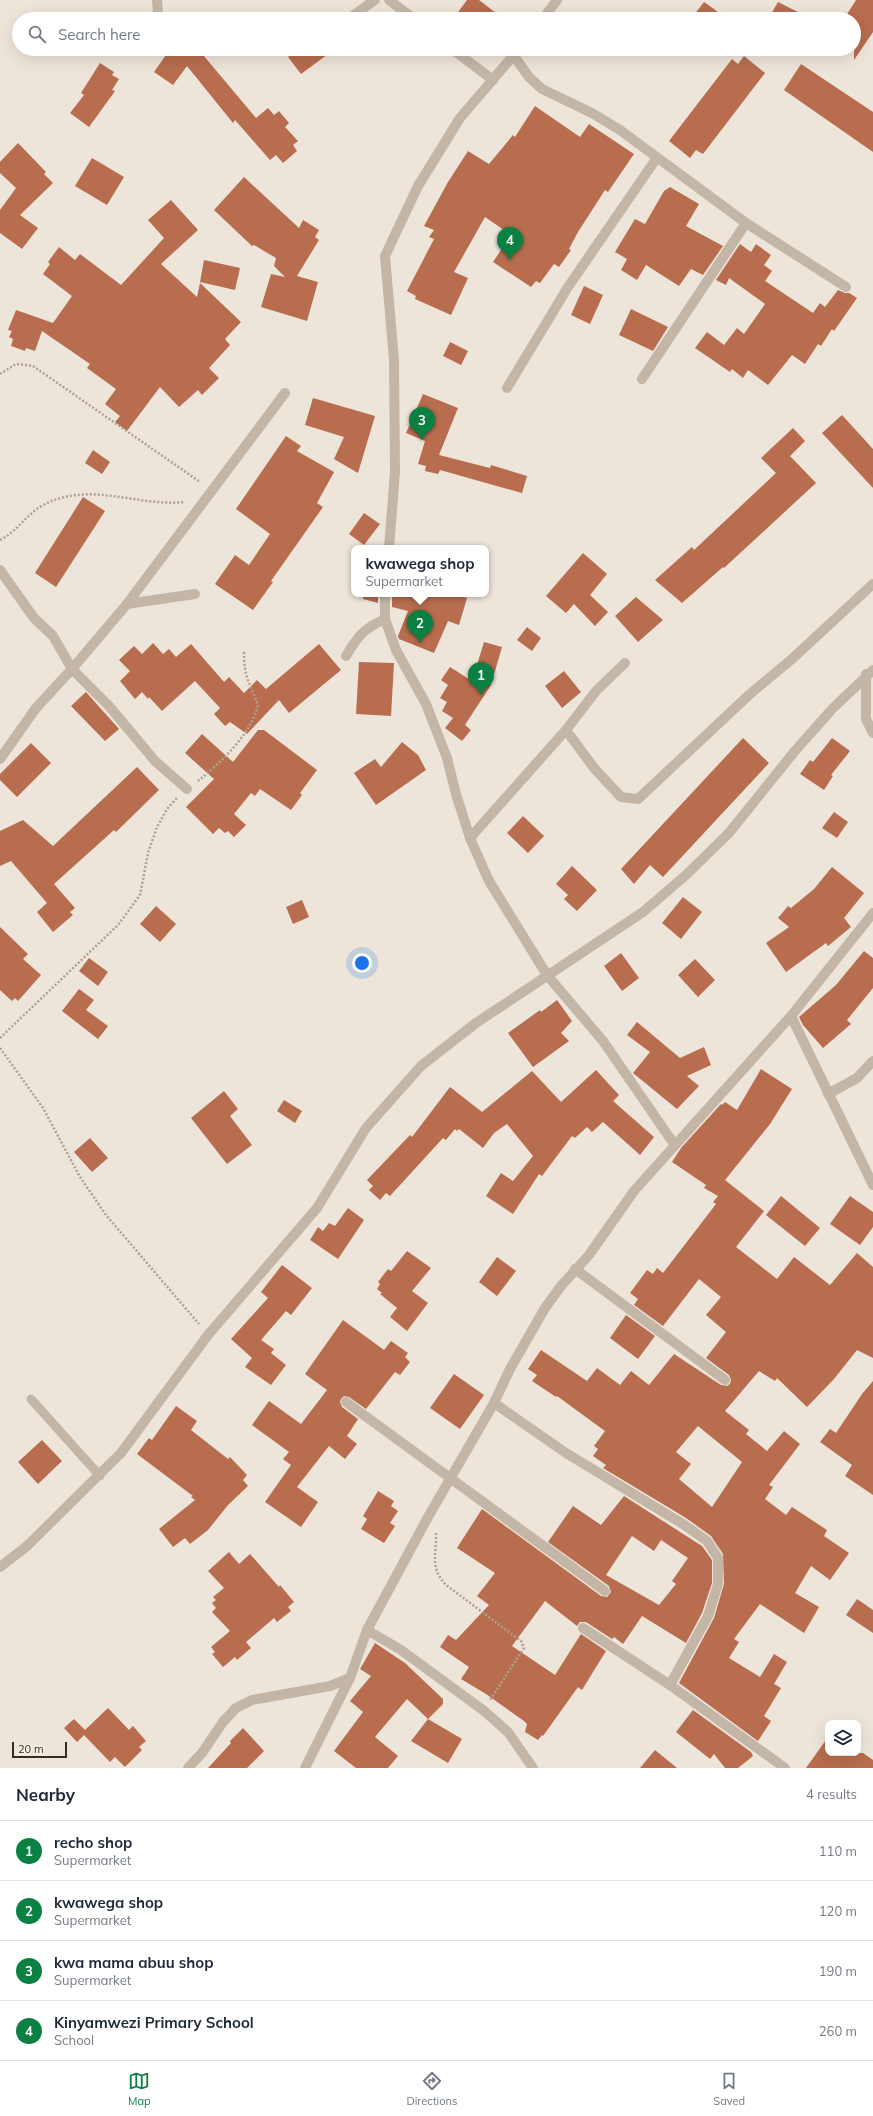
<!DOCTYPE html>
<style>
:root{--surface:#fff;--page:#f2f2f3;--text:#1f2937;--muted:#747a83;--line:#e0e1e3;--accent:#0b8043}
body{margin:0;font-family:Mulish,sans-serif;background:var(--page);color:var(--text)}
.controls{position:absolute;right:12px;bottom:12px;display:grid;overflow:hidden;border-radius:8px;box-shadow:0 4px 16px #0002}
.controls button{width:36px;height:36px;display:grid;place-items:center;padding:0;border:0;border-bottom:1px solid var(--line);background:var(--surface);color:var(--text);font:20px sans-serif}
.scale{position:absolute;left:12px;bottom:10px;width:55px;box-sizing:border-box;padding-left:4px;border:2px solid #322b27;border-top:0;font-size:11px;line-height:14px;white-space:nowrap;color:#322b27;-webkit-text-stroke:3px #f6efe5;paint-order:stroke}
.you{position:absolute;left:362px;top:963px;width:14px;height:14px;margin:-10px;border:3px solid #fff;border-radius:50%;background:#1a73e8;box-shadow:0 0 0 6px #1a73e833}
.badge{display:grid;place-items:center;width:26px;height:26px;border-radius:50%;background:var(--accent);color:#fff;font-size:13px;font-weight:700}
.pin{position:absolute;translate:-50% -33px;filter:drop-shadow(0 1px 2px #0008)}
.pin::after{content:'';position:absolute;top:21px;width:14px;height:12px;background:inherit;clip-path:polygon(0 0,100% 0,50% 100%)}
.popup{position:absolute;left:351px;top:545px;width:138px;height:52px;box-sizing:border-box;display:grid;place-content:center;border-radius:8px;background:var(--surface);filter:drop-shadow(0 1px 3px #0005);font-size:13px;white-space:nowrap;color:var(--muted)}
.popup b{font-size:15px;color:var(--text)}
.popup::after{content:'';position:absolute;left:50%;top:100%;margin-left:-8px;border:8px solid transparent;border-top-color:var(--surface)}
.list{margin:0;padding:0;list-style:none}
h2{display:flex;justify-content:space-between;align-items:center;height:52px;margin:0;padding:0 16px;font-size:17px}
h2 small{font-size:13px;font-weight:400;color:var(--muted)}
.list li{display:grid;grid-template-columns:26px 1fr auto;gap:12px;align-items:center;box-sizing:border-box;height:60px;padding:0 16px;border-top:1px solid var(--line)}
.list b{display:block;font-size:15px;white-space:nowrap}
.list p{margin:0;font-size:13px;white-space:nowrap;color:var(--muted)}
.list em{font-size:13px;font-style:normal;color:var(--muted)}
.icon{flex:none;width:22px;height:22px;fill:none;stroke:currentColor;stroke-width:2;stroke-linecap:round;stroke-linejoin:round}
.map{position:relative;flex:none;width:873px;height:1768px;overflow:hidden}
.search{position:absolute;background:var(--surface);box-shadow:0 4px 16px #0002;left:12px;right:12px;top:12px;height:44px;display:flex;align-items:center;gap:10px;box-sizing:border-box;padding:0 14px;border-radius:22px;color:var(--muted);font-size:15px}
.sheet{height:292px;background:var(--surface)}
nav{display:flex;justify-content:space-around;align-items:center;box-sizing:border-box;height:56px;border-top:1px solid var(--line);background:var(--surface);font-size:11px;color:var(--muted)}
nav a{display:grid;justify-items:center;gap:2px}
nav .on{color:var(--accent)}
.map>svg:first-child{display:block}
</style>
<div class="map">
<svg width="873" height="1768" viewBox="0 0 873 1768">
<rect width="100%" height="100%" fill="#eee5da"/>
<!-- building -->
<g fill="#b86d4e" fill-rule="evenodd">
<path d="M467 0H479L504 19H453Z"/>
<path d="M856 0H873V32L854 60V19H844Z"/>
<path d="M704 2 728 19H691Z"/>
<path d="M778 2 812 19H780L771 14Z"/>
<path d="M170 49H198L256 118 268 108 274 115 279 111 289 123 285 127 298 141 293 145 297 151 283 163 276 155 270 160 235 120 233 123 187 66 173 85 154 72Z"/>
<path d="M298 49H335L301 74 288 57Z"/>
<path d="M744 56 765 73 703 154 696 150 690 158 669 141 732 59 738 64Z"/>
<path d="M100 63 114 72 112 75 119 79 112 90 115 91 89 127 70 113 84 95 81 93Z"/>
<path d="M801 64 873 112V152L784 90Z"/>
<path d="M535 106 580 137 589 124 634 154 608 192 605 190 578 232 569 249 571 250 559 267 554 264 540 283 536 281 531 287 493 262 511 235 485 217 454 272 468 278 451 315 415 299 416 296 407 291 434 239 429 237 434 230 424 226 448 182 468 151 489 164 513 135 515 137Z"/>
<path d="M18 143 46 172 44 174 53 183 20 215 38 228 22 249 0 233V210L16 188 0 173V162Z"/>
<path d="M92 158 124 177 107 205 75 186Z"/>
<path d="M244 177 299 228 303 220 319 230 315 237 319 240 297 276 318 282 307 321 261 307 271 274 285 277 274 266 276 258 254 245 252 246 214 210Z"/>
<path d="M670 187 699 204 686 226 723 246 703 275 691 269 679 286 646 265 637 280 621 270 627 259 615 252 635 219 645 224 664 191Z"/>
<path d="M171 200 198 230 161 264 197 297 200 283 241 322 225 339 230 345 209 368 219 378 202 395 198 390 179 407 160 387 127 431 115 422 120 416 105 404 116 389 87 368 90 364 42 331 35 351 26 348 25 351 11 346 13 339 9 337 12 331 8 330 16 310 53 323 72 296 43 274 50 264 48 262 59 247 75 260 80 254 121 285 164 238 148 220Z"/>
<path d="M740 244 751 252 756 244 771 255 764 265 772 271 765 281 813 313 820 303 825 307 838 290 845 293H849L857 298 834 331 832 329 821 346 818 344 805 364 792 355 768 385 748 370 743 378 732 369 730 372 695 348 707 332 724 345 737 328 744 334 765 304 729 278 726 285 716 280Z"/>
<path d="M204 260 240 268 235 290 200 282Z"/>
<path d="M584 286 603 295 590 324 571 315Z"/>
<path d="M631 309 668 327 653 351 619 335Z"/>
<path d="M450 342 468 351 461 365 443 356Z"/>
<path d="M423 394 458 408 439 455 490 468 491 465 527 476 522 493 440 470 438 474 425 471 426 466 418 464 425 441 406 433Z"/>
<path d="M313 398 375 416 358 473 334 459 344 437 305 425Z"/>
<path d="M842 415 873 449V488L822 433Z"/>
<path d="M793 428 805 441 790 456 816 483 724 568 723 567 682 603 655 580 692 547 694 550 776 473 761 458Z"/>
<path d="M286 436 301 446 297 451 334 472 317 503 323 507 271 581 273 582 253 610 215 584 235 555 249 565 270 534 236 509Z"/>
<path d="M93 450 110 462 102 474 85 463Z"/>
<path d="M83 497 105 511 56 587 35 573Z"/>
<path d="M364 513 380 524 364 545 349 534Z"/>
<path d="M583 553 607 574 590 595 608 612 595 626 574 604 566 613 546 596Z"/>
<path d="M363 594H378V603L363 599Z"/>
<path d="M392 594H450L467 598 459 625 448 621 434 653 399 639 398 636 408 611 392 607Z"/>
<path d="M636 597 663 620 638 642 615 616Z"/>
<path d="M527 627 541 638 532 651 517 640Z"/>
<path d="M484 642 502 647 491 685 465 725 471 730 462 741 445 728 453 718 442 711 447 702 440 698 448 685 441 680 450 667 472 681Z"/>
<path d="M153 643 163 654 169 649 176 657 191 644 224 682 229 677 244 693 257 680 266 689 319 644 341 670 289 713 279 700 247 734 230 722 225 726 214 714 220 708 195 681 162 711 149 697 148 699 142 692 135 699 120 681 130 671 119 660 134 646 142 654Z"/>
<path d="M359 662 394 663 391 716 356 714Z"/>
<path d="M564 671 581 692 562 708 545 686Z"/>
<path d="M86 692 119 729 105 741 71 706Z"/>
<path d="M258 730H264L317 770 300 793 302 795 291 810 260 789 255 796 251 793 234 814 246 825 234 837 228 831 225 833 219 828 213 834 186 807 214 779 185 753 202 734 233 762Z"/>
<path d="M743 738 769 763 663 877 650 865 634 884 621 869Z"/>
<path d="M832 738 850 751 831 775 833 776 824 790 800 774 810 760 813 762Z"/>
<path d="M402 742 418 755 426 770 376 805 354 773 375 759 381 767Z"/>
<path d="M31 743 51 763 17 797 0 780V774Z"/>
<path d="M137 767 159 790 116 832 114 830 54 884 75 908 70 912 73 915 53 932 37 912 47 903 11 861 0 866V831L23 820 53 846Z"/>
<path d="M834 812 848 822 837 838 822 828Z"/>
<path d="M523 816 544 836 528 853 507 833Z"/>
<path d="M572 866 597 890 577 911 564 899 568 895 556 884Z"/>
<path d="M832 867 864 893 844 918 851 927 828 946 826 943 786 972 766 943 789 927 778 918 788 906 791 908 814 889Z"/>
<path d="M683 897 702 912 681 939 662 923Z"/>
<path d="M302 900 309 917 293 924 286 907Z"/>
<path d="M156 906 176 924 160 942 140 924Z"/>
<path d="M0 927 28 954 23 959 41 975 18 1001 15 998 12 1001 0 990Z"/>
<path d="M864 951 873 958V988L847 1020 851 1024 823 1048 803 1025 799 1017 836 985Z"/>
<path d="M621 953 639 978 622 991 604 966Z"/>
<path d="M89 958 108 972 98 986 79 971Z"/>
<path d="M695 959 715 980 698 997 678 975Z"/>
<path d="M79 989 94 1000 86 1010 108 1026 98 1039 62 1011Z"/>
<path d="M557 1000 572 1021 561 1033 569 1041 533 1067 508 1033 540 1010 541 1012Z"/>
<path d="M637 1022 680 1058 704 1047 711 1065 687 1076 699 1086 677 1109 633 1073 650 1052 627 1035Z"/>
<path d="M761 1069 792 1089 770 1124 725 1180 764 1211 736 1247 777 1279 794 1257 830 1285 857 1253 873 1267V1358L857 1350 834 1379 807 1407 777 1378 775 1381 759 1371 725 1411 749 1430 746 1434 767 1451 784 1431 800 1444 769 1485 773 1487 765 1499 786 1515 792 1507 827 1530 824 1536 849 1553 830 1580 811 1566 795 1593 819 1607 804 1633 760 1604 734 1639 739 1642 729 1658 760 1677 774 1654 787 1662 774 1684 781 1688 764 1716 771 1721 758 1741 679 1683 714 1618 724 1584 723 1554 711 1536 686 1518 603 1468 606 1465 593 1456 598 1449 594 1446 605 1431 557 1396 556 1397 532 1381 537 1375 528 1369 541 1350 587 1381 597 1368 620 1385 631 1371 649 1385 674 1354 721 1385 727 1386 730 1384 731 1380 729 1375 706 1358 726 1332 706 1315 721 1297 699 1279 663 1326 634 1305 638 1299 630 1293 647 1270 653 1274 657 1268 663 1273 716 1204 713 1202 718 1196 704 1188 706 1185 672 1162 681 1148 721 1104 722 1105 725 1102 737 1110ZM698 1426 742 1462 712 1507 679 1479 691 1464 676 1452Z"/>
<path d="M596 1070 619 1095 613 1101 654 1137 640 1155 603 1122 592 1132 587 1127 575 1138 572 1136 542 1176 539 1174 513 1214 486 1196 501 1173 513 1181 533 1156 507 1124 494 1133 483 1148 459 1129 457 1131 455 1129 446 1140 443 1138 390 1196 386 1193 380 1200 369 1190 373 1186 367 1180 410 1135 412 1137 450 1087 482 1112 532 1071 561 1102Z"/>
<path d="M224 1091 238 1109 230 1116 252 1145 227 1164 191 1118Z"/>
<path d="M284 1100 302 1111 295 1123 277 1111Z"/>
<path d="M90 1138 108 1158 92 1172 74 1152Z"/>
<path d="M781 1196 820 1228 805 1246 766 1215Z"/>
<path d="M850 1196 873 1212V1227L860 1245 830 1224Z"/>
<path d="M348 1208 364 1220 338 1259 310 1240 318 1227 323 1231 329 1223 335 1226Z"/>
<path d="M407 1251 431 1268 412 1291 428 1303 407 1331 390 1317 397 1308 380 1294 382 1293 377 1289 380 1284 378 1282 388 1269 391 1271Z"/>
<path d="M497 1257 516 1271 497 1296 479 1282Z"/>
<path d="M282 1265 312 1288 291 1315 286 1311 261 1340 274 1349 271 1353 286 1365 271 1385 245 1367 252 1358 231 1339 268 1298 261 1292Z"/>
<path d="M626 1315 655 1336 638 1359 610 1338Z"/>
<path d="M343 1320 384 1350 391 1341 408 1353 405 1357 410 1362 400 1375 395 1372 366 1409 349 1397 344 1396 341 1399 340 1402 342 1407 358 1419 347 1436 357 1444 345 1459 329 1446 297 1487 318 1502 301 1527 265 1502 291 1465 283 1459 289 1452 252 1425 269 1401 301 1424 327 1390 305 1374Z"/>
<path d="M454 1374 484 1395 460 1429 430 1408Z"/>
<path d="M873 1381V1495L845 1476 852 1465 820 1442 830 1429 836 1433 862 1394Z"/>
<path d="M176 1406 197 1421 191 1430 228 1459 230 1457 247 1475 243 1480 248 1486 228 1505 208 1530 190 1544 185 1538 173 1547 159 1529 195 1500 191 1497 193 1496 137 1454 149 1438 152 1440Z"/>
<path d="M42 1440 62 1461 38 1484 18 1462Z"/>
<path d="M378 1491 394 1501 391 1506 398 1511 390 1523 395 1526 384 1543 361 1529 367 1519 363 1516Z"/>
<path d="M624 1496 702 1546 712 1560V1583L702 1613 686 1643 642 1616 623 1644 614 1637 612 1639 586 1622H580L577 1626 545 1601 512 1646 555 1675 581 1634 606 1651 582 1690 578 1687 543 1736 542 1735 538 1740 525 1732 527 1724 524 1721 486 1694 461 1679 469 1667 440 1647 448 1635 456 1640 489 1605 477 1596 495 1573 457 1548 482 1509 601 1596 607 1597 611 1592 609 1586 548 1542 573 1506 601 1525ZM632 1536 654 1551 661 1540 688 1558 672 1581 676 1584 659 1605 606 1575Z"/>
<path d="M229 1552 239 1564 250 1554 279 1587 280 1585 294 1602 288 1607 291 1611 277 1622 274 1618 246 1642 251 1648 237 1660 235 1657 223 1667 212 1654 215 1652 211 1647 230 1631 212 1612 216 1608 212 1603 216 1600 213 1597 224 1588 208 1571Z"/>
<path d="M857 1599 873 1610V1633L846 1615Z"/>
<path d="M375 1643 405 1663 443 1699V1704L428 1719 462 1739 448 1763 411 1741 428 1719 407 1699 375 1737 398 1756 388 1768H356L334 1751 363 1712 350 1701 371 1676 360 1669Z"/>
<path d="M108 1708 129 1730 133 1726 146 1741 139 1747 142 1750 125 1767 115 1757 110 1762 84 1735 77 1742 64 1728 74 1719 85 1730Z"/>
<path d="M693 1710 751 1752 753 1756 738 1768H725L714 1754 710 1759 676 1732Z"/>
<path d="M243 1728 264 1751 247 1768H208L231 1743 230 1741Z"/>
<path d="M828 1737V1753H863L873 1760V1768H806Z"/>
<path d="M655 1750 677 1768H640Z"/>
</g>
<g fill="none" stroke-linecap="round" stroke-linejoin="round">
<!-- path -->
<g stroke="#b0a092" stroke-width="2.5" stroke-dasharray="2 2" stroke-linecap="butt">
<path d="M0 374 16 364 33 366 200 482"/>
<path d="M0 540C18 531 27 513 45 504 92 481 137 507 185 502"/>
<path d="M198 781C222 761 250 736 258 705 249 681 244 678 244 651"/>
<path d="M0 1038 118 925 140 895 148 853 157 827 167 809 177 798"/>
<path d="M0 1048 43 1108 80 1177 106 1215 199 1324"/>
<path d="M436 1533C437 1555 429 1567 446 1585L521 1641 524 1648 490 1700"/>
</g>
<!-- lane -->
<path stroke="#c4b6a7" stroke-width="9" d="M31 1399 100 1476"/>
<!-- street -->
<g stroke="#c4b6a7" stroke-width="10">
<path d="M157 0 158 14"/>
<path d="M389 0 414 19"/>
<path d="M348 19 375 0"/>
<path d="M543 19 557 0"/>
<path d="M452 49 493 80"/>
<path d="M514 56 529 77 542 89 592 113 620 130 746 223 846 287"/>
<path d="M642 379 746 223"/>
<path d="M507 388 568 287 656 159"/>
<path d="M389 548 395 472 394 360 385 256 418 186 460 118 519 49"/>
<path d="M0 570 34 618 53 636 72 669 109 706 155 761 187 789"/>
<path d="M385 594V619L396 650 426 704 447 758 456 794 470 838 489 881 547 975 603 1041 674 1144"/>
<path d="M127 604 285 393"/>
<path d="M346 656C358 636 363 629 385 619"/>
<path d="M866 674V719L873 733"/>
<path d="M566 730 594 768 621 797 638 799 750 694 792 659 873 584"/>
<path d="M0 759 36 708 72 669 127 604 195 594"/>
<path d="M470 838 566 730 596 691 625 663"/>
<path d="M791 1016 873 1185"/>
<path d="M828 1094 857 1078 873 1061"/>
<path d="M575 1269 725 1380"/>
<path d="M346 1402 605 1591"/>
<path d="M494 1403 566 1453 683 1524 707 1541 718 1558V1584L708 1616 670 1685"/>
<path d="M0 1567 27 1546 121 1453 208 1335 317 1208 366 1128 421 1066 476 1023 643 912 686 875 729 833 794 752 833 708 873 670"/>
<path d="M583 1628 670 1685 785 1768"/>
<path d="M367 1630 401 1650 483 1710 508 1732 533 1768"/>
<path d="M188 1768 202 1753 223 1722 236 1708 252 1700 330 1686 350 1678"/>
<path d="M305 1768 350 1678 367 1630 428 1517 494 1403 510 1369 545 1308 561 1286 589 1255 634 1191 791 1016 873 913"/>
</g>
</g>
</svg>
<div class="controls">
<button><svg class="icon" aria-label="layers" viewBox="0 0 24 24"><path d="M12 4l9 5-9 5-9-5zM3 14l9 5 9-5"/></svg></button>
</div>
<div class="scale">20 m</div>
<div class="you"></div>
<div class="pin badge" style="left:481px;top:695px">1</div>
<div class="pin badge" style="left:420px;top:643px">2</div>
<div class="popup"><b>kwawega shop</b>Supermarket</div>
<div class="pin badge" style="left:422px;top:440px">3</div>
<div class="pin badge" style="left:510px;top:260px">4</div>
<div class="search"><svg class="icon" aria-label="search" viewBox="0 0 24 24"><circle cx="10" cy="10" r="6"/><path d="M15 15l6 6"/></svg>Search here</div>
</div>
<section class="sheet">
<h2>Nearby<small>4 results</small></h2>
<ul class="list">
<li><span class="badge">1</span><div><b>recho shop</b><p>Supermarket</p></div><em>110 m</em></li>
<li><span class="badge">2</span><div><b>kwawega shop</b><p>Supermarket</p></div><em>120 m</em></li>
<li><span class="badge">3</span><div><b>kwa mama abuu shop</b><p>Supermarket</p></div><em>190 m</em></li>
<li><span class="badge">4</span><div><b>Kinyamwezi Primary School</b><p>School</p></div><em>260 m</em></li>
</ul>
</section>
<nav>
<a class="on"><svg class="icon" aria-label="map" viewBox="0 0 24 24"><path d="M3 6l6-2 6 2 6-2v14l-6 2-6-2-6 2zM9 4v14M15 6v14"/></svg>Map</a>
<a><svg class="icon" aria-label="directions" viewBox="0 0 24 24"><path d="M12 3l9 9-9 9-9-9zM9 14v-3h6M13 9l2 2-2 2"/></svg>Directions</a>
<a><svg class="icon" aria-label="saved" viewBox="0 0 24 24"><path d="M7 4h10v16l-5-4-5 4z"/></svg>Saved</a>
</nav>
